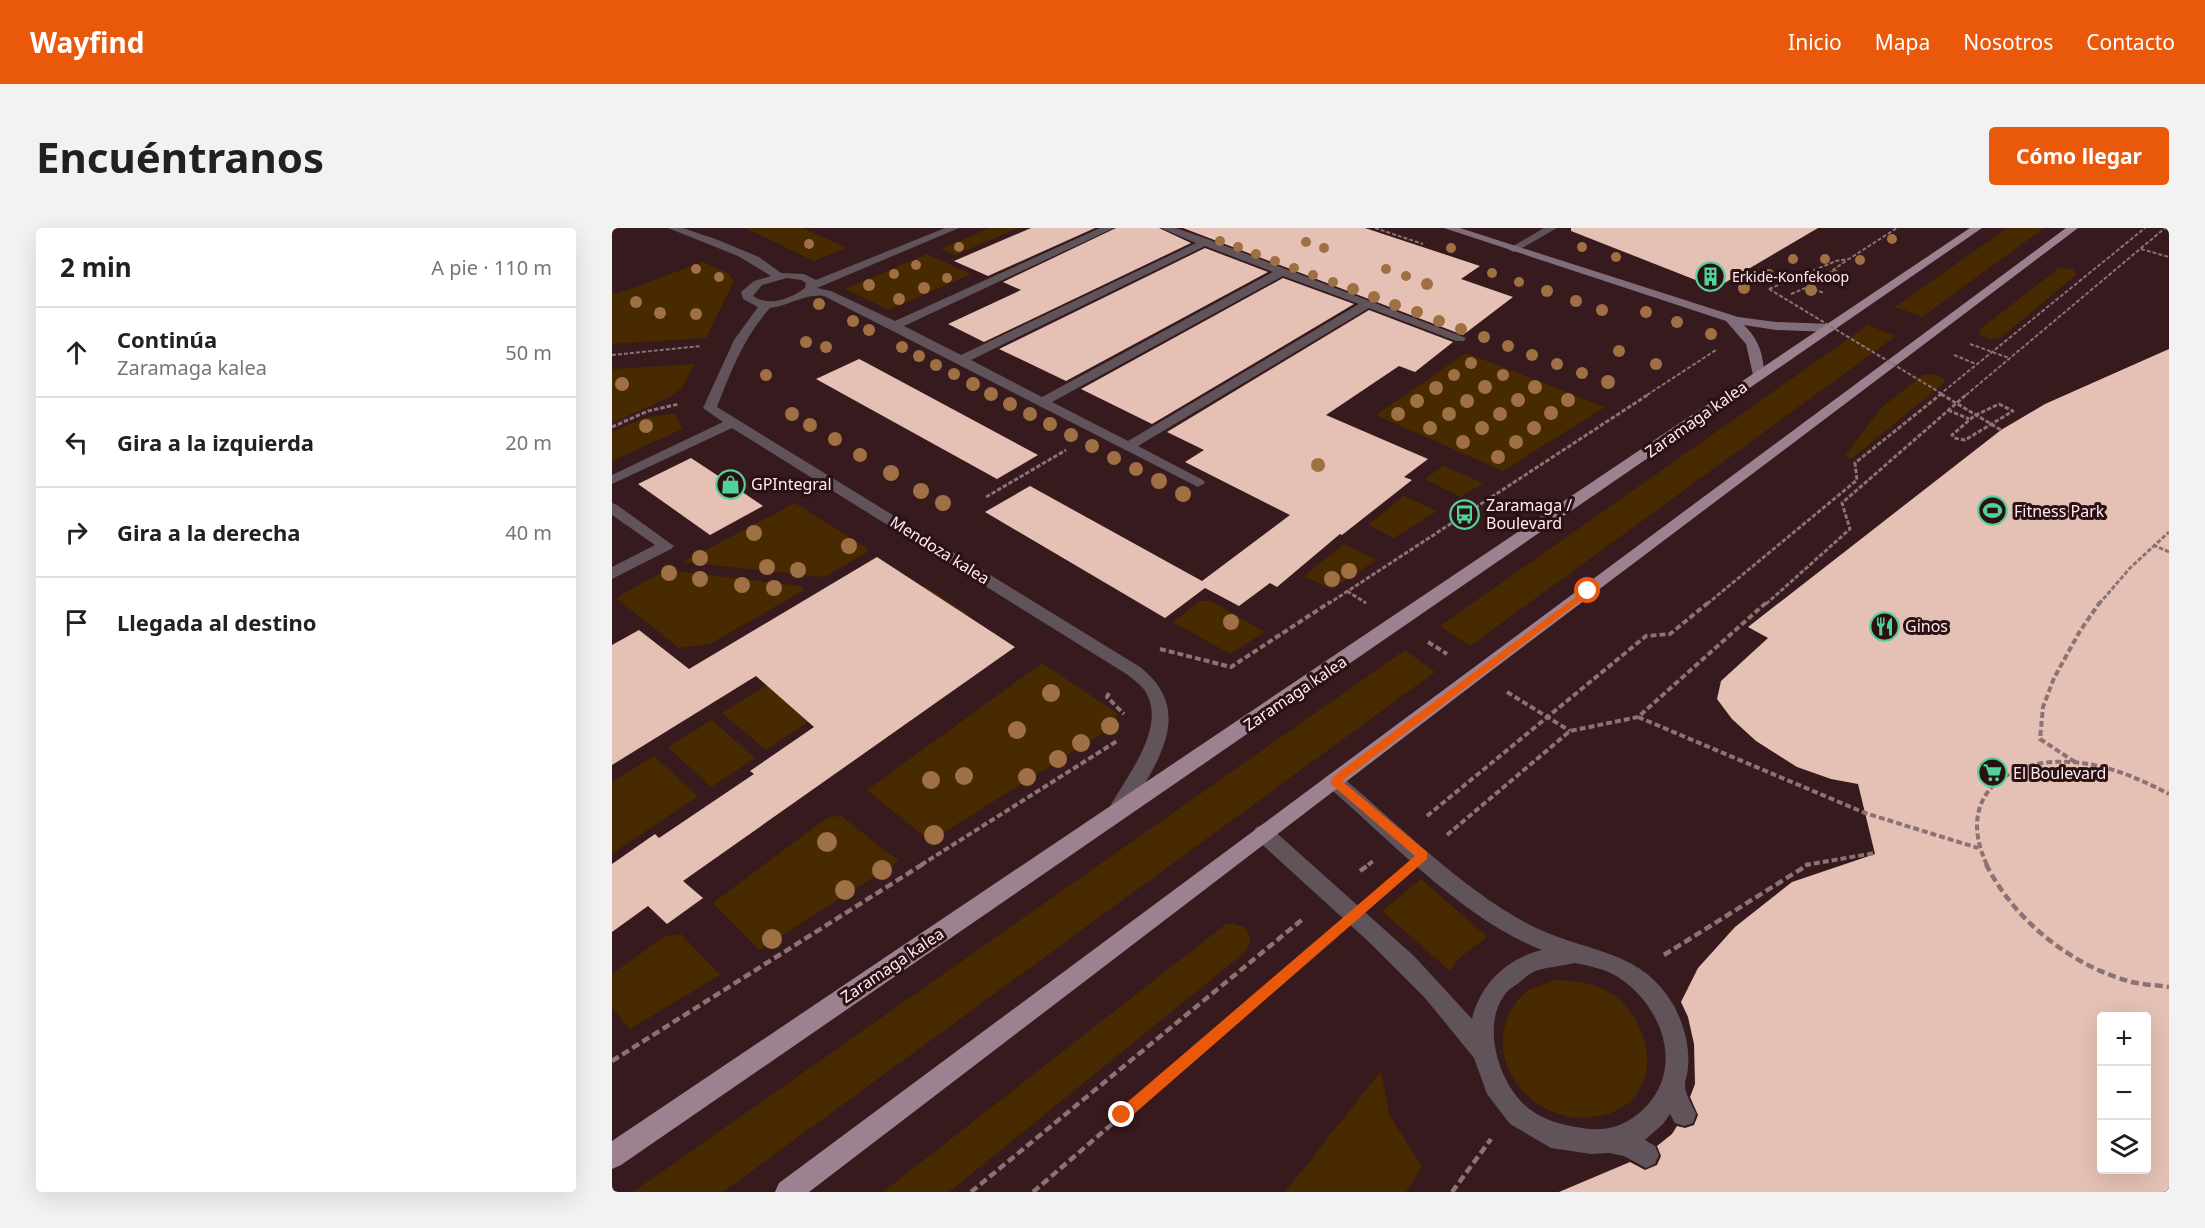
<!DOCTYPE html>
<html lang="es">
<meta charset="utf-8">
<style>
:root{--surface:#fff;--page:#f2f2f2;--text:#202124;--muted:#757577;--line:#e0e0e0;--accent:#ea580c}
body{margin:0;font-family:"Noto Sans",sans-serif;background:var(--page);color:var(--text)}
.controls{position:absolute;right:18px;bottom:18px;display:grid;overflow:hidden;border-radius:6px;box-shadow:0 6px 24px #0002}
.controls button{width:54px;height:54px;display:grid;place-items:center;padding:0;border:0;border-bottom:2px solid var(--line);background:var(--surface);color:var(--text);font:30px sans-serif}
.stop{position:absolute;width:18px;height:18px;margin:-14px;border:4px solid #ea580c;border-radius:50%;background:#fff}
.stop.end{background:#ea580c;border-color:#fff;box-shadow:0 2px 6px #0008}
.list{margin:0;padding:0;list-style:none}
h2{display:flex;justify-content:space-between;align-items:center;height:78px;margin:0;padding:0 24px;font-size:26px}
h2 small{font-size:20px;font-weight:400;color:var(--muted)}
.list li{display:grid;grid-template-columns:39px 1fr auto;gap:18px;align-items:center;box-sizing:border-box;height:90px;padding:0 24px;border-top:2px solid var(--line)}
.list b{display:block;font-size:22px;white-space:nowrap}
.list p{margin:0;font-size:20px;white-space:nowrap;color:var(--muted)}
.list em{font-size:20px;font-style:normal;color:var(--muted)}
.icon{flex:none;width:33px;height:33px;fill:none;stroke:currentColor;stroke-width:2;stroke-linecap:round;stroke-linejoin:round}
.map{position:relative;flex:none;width:1557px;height:964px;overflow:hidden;border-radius:6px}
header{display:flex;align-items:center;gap:36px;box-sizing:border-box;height:84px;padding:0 30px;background:var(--accent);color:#fff}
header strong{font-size:28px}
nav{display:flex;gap:33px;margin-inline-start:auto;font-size:21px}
.intro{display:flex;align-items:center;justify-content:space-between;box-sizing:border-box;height:144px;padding:0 36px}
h1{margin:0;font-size:42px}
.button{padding:15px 27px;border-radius:6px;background:var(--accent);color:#fff;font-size:21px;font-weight:700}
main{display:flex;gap:36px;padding:0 36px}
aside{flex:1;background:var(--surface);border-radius:6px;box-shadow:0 6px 24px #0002}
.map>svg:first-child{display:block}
</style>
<header>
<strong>Wayfind</strong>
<nav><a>Inicio</a><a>Mapa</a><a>Nosotros</a><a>Contacto</a></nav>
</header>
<div class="intro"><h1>Encuéntranos</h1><a class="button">Cómo llegar</a></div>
<main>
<aside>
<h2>2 min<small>A pie · 110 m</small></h2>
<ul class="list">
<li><svg class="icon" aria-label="ahead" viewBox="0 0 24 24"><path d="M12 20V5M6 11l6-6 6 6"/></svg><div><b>Continúa</b><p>Zaramaga kalea</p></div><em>50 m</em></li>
<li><svg class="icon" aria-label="left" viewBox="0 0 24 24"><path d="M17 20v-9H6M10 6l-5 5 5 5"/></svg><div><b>Gira a la izquierda</b></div><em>20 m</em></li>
<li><svg class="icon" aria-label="right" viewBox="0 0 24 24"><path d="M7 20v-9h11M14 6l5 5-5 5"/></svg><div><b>Gira a la derecha</b></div><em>40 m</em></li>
<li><svg class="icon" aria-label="arrive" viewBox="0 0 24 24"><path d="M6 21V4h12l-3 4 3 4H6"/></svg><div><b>Llegada al destino</b></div></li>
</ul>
</aside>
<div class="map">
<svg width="1557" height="964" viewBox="0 0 1557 964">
<rect width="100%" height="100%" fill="#361a1d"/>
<!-- green -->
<g fill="#472a00">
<path d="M133 0H191L235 20 202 33Z"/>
<path d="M377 0H406L344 27 329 21Z"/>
<path d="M1395 0H1432L1310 89 1283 79Z"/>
<path d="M315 26 359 46 277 82 233 61Z"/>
<path d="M91 34 116 45 122 53 94 110 0 116V64L4 66Z"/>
<path d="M1447 40 1461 41 1465 46 1388 110 1377 111 1369 107 1367 102Z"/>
<path d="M1256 97 1284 108 858 418 828 398Z"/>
<path d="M854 125 993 179 891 243 764 187Z"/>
<path d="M83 136 69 161 54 171 0 195V141Z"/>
<path d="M1319 146 1332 150V155L1239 231 1233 228 1270 179 1311 147Z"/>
<path d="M63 185 70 201 0 233V204L32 190Z"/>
<path d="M831 238 871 255 849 269 813 251Z"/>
<path d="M792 268 825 283 782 310 756 297Z"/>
<path d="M183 275 255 320 254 325 212 349 71 334Z"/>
<path d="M732 316 765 332 720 361 692 348Z"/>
<path d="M54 342 189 358 192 362 98 416 67 420 4 370Z"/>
<path d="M313 358 357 387 154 522 110 485Z"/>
<path d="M588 373H599L653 404 618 426 561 394Z"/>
<path d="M793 422 823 444 111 964H21Z"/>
<path d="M430 435 505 485V496L318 613 255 562Z"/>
<path d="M100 492 143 530 99 559 56 519Z"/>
<path d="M42 528 86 568 0 626V554Z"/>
<path d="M229 588 287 633 147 722 101 675 216 589Z"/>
<path d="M809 651 875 709 846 731 838 743 770 683Z"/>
<path d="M614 696H622L634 700C640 710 639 716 632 725L337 964H271Z"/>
<path d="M69 706 108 747 18 801 0 780V746L53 708Z"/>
<path d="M943 752C963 753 983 754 1000 766 1031 787 1049 837 1022 869 1012 881 997 887 982 889 930 897 877 847 894 794 898 782 906 769 917 762 925 758 935 755 943 752Z"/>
<path d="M769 843 778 888 810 939 794 964H673Z"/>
</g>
<!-- building -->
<g fill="#e4c1b4" fill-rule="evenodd">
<path d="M419 0H483L376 48 342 33Z"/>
<path d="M504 0H547L579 15 372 114 336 96 409 62 391 54Z"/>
<path d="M571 0H753L868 38 849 51 901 69 851 107Z"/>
<path d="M959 0H1206L1104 60 959 3Z"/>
<path d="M593 20 656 44 454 153 387 121Z"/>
<path d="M671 50 742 76 540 196 469 161Z"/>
<path d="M757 82 841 114 803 144 787 138 714 187 816 231 792 249 800 252 730 307 728 306 665 359 658 355 627 378 593 360 553 390 373 284 418 258 590 353 678 287 573 234 592 222 555 204Z"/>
<path d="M1557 121V964H947L1018 934 1033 942 1045 937 1049 928 1045 918 1060 906 1065 898 1073 900 1082 897 1086 887 1078 869 1083 856 1082 816 1076 789 1069 774 1086 740 1123 699 1180 654 1263 626 1246 556 1219 551 1185 539 1144 513 1120 491 1105 471 1109 453 1156 410 1136 399 1389 202 1433 176ZM1490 789H1534V942H1490Z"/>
<path d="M247 131 253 134 426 227 385 251 204 151Z"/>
<path d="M79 230 114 253 151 278 98 307 26 256Z"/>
<path d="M265 329 403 419 71 653 91 670 55 696 36 678 0 704V636L43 606 47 610 142 546 138 543 202 499 144 448 0 537V417L27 402 77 441Z"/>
</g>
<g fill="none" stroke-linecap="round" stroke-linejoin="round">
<!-- path-far3 -->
<g stroke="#8a7275" stroke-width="2" stroke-dasharray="4 2" stroke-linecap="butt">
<path d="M763 0 811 16"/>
<path d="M1529 21 1557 29"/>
<path d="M1196 59 1212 65"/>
<path d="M1157 61 1224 33 1237 31 1285 0"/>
<path d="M1179 66 1196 59 1234 33"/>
<path d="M1358 116 1397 130"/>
<path d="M0 127 89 118"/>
<path d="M1342 127 1364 136"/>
<path d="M1035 167 1104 122"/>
<path d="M1327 167 1533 0"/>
<path d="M1354 167 1553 0"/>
</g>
<!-- path-far2 -->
<g stroke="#8a7275" stroke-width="3" stroke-dasharray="4.5 2" stroke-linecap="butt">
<path d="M1387 176 1401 183 1353 212 1342 210 1340 207 1362 188Z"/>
<path d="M1336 182 1357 191"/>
<path d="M0 199 36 183 67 176"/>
<path d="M374 269 454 222"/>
<path d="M1541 317 1557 324"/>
<path d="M735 363 754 375"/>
<path d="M716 376 1037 166"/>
<path d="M1095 376 1245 252 1243 235 1329 166"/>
<path d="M1154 376 1238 301 1230 275 1355 166"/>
<path d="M1487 376 1518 340 1557 304"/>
</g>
<!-- path-far1 -->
<g stroke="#8a7275" stroke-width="4" stroke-dasharray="6 3" stroke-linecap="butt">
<path d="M816 414 835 426"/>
<path d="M548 421 619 439 718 374"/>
<path d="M895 464 958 503"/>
<path d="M497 465 495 469 512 486"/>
<path d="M1026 489 1253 585 1366 620"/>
<path d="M1463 534 1428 511 1431 479 1442 450 1468 403 1488 374"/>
<path d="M815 588 1034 408 1058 406 1097 374"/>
<path d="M835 607 958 503 1026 489 1155 374"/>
<path d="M309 637 505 513"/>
<path d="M756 637 761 633"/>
<path d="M1193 637 1263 625"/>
<path d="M1375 637C1340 563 1403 526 1470 535 1501 539 1530 552 1557 566"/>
</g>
<!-- path -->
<g stroke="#8a7275" stroke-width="4.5" stroke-dasharray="8 4" stroke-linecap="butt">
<path d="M1374 636C1402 692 1459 738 1520 754 1532 757 1545 757 1557 759"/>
<path d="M748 643 758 636"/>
<path d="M769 664 782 653"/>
<path d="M1052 727 1197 636"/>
<path d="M0 833 311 636"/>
<path d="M359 964 692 690"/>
<path d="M421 964 716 710"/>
<path d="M840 964 879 911"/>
</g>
<!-- lane -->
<g fill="#60535a" fill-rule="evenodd">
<path d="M0 275 5 277 62 318 59 321 0 351V339L43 317 0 287Z"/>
<path d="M722 545 729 548C787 597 862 673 931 703 981 725 1032 724 1062 778 1072 797 1078 818 1076 839 1076 845 1073 852 1073 857 1073 867 1080 876 1084 886L1081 895 1072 898 1063 895 1058 886 1051 896 1033 912 1043 918 1047 927 1043 936 1034 940 1012 928 997 925 979 926 939 920 898 896 875 866 862 830 813 770 758 715 644 611 641 605 644 599 651 597 658 599 802 728 860 791C868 756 895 730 930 722 852 692 779 613 715 558L712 553 715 548ZM963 735C978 738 993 741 1006 749 1045 774 1070 829 1041 870 1023 894 1000 905 970 900 950 897 933 893 916 880 887 856 868 797 894 765 897 761 904 757 908 754 913 750 918 745 923 743 935 739 950 738 963 735Z"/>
</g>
<!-- street -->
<g fill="#60535a" fill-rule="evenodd">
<path d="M56 0H71L106 12 147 29 169 45 192 46 204 52 333 0H347L205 60 219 63 283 93 488 0H502L292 98 349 127 584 15 549 0H564L598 12 854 110 852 113H844L757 80 526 218 591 252 593 255 586 259 212 68C194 65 177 78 158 80 132 109 119 143 105 179L528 439C587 485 541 540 512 590L505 592 498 590 495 584C511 552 557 500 533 463 529 457 522 452 516 447L120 200 0 256V247L111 194 91 180 122 112 146 79 131 71 129 64 142 53 159 48 126 28ZM593 18 661 44 430 169 359 132ZM671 48 747 76 516 213 440 174ZM175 50 189 52 194 55 193 60C178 71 157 79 141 68L150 57Z"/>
<path d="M932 0H945L905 23 901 24 896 21Z"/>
</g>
<!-- secondary -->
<path fill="#816d79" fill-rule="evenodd" d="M832 0H848L1126 89 1164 94 1219 96 1225 100 1219 104 1164 102 1132 97C1147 112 1152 127 1152 148L1146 152 1142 151 1134 116 1114 93Z"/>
<!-- primary -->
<g fill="#9c8290" fill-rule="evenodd">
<path d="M1358 0H1370L9 937 0 941V913Z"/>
<path d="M1454 0H1466L871 449 197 964H163L167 955Z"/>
</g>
<!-- path-bridge-far1 -->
<path stroke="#8a7275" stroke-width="2" stroke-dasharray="4 2" stroke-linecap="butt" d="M1157 61 1332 167"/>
<!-- path-bridge -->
<path stroke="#8a7275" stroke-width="3" stroke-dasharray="4.5 2" stroke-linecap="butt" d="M1329 166 1389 202"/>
</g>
<!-- trees -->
<g fill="#a07045">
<circle cx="1280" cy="11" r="5"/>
<circle cx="608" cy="13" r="5"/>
<circle cx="694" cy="14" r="5"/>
<circle cx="197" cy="16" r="5"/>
<circle cx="347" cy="19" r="5"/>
<circle cx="626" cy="19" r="5"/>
<circle cx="970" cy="19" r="5"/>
<circle cx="712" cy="20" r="5"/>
<circle cx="839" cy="20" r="5"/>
<circle cx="644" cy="26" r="5"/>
<circle cx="1004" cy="29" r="5"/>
<circle cx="1181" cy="31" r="5"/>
<circle cx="1213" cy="31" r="5"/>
<circle cx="1248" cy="32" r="5"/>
<circle cx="663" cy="33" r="5"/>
<circle cx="304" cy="37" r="5"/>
<circle cx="682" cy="40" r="5"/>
<circle cx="84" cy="41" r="5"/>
<circle cx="774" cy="41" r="5"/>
<circle cx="880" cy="45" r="5"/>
<circle cx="282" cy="46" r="5"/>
<circle cx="1157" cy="46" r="5"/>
<circle cx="701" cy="47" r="5"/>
<circle cx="1223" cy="47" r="5"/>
<circle cx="794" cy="48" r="5"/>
<circle cx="107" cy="49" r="5"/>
<circle cx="335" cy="50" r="5"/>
<circle cx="721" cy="54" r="5"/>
<circle cx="907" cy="54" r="5"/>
<circle cx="815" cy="56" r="6"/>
<circle cx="257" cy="57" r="6"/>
<circle cx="312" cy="60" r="6"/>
<circle cx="1132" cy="60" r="6"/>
<circle cx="741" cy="61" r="6"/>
<circle cx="1199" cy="62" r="6"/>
<circle cx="935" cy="63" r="6"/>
<circle cx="762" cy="69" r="6"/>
<circle cx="287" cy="71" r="6"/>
<circle cx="964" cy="73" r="6"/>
<circle cx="24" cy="74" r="6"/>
<circle cx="207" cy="76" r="6"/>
<circle cx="783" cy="77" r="6"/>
<circle cx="990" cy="82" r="6"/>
<circle cx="805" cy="84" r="6"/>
<circle cx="1034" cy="84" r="6"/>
<circle cx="48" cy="85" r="6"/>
<circle cx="84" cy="86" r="6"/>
<circle cx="241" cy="93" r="6"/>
<circle cx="827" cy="93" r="6"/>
<circle cx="1065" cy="94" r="6"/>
<circle cx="849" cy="101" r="6"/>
<circle cx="257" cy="102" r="6"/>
<circle cx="1099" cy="106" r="6"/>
<circle cx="872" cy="109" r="6"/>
<circle cx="194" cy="114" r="6"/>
<circle cx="896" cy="118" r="6"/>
<circle cx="214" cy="119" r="6"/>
<circle cx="290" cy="119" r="6"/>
<circle cx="1007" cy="123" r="6"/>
<circle cx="920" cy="127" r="6"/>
<circle cx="307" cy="128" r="6"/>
<circle cx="859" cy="135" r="6"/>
<circle cx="945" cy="136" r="6"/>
<circle cx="1044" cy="136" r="6"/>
<circle cx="324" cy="137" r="6"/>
<circle cx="970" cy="145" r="6"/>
<circle cx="342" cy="146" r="6"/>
<circle cx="154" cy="147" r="6"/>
<circle cx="842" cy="147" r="6"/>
<circle cx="891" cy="147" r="6"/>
<circle cx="996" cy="154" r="7"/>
<circle cx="10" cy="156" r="7"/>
<circle cx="361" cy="156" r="7"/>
<circle cx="873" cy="159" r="7"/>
<circle cx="923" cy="159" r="7"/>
<circle cx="824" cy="160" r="7"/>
<circle cx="379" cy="166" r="7"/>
<circle cx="906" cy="172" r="7"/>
<circle cx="956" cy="172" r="7"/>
<circle cx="805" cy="173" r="7"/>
<circle cx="855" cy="173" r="7"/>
<circle cx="398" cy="176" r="7"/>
<circle cx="939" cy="185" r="7"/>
<circle cx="180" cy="186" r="7"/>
<circle cx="418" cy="186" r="7"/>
<circle cx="786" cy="186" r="7"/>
<circle cx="837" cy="186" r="7"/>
<circle cx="888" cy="186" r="7"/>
<circle cx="438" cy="196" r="7"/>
<circle cx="198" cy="197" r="7"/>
<circle cx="34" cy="198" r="7"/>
<circle cx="818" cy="200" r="7"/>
<circle cx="870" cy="200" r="7"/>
<circle cx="922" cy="200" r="7"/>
<circle cx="459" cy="207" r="7"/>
<circle cx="223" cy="211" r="7"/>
<circle cx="851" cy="214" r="7"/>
<circle cx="904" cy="214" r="7"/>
<circle cx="480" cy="218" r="7"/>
<circle cx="248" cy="227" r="7"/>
<circle cx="886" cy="229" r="7"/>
<circle cx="502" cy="230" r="7"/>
<circle cx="706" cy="237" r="7"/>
<circle cx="524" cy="241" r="7"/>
<circle cx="279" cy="245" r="8"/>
<circle cx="547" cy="253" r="8"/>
<circle cx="309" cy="263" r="8"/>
<circle cx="571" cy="266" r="8"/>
<circle cx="331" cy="275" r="8"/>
<circle cx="142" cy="305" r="8"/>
<circle cx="237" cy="318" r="8"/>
<circle cx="88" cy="330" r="8"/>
<circle cx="155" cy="339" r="8"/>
<circle cx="186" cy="342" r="8"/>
<circle cx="737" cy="343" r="8"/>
<circle cx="57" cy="345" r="8"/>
<circle cx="88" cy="351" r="8"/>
<circle cx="720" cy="351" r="8"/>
<circle cx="130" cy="357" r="8"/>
<circle cx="162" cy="360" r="8"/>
<circle cx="619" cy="394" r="8"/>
<circle cx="439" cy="465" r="9"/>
<circle cx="498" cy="498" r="9"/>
<circle cx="405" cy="502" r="9"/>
<circle cx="469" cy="515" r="9"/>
<circle cx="446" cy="531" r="9"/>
<circle cx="352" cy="548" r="9"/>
<circle cx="415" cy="549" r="9"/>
<circle cx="319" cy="552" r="9"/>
<circle cx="322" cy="607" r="10"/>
<circle cx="215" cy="614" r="10"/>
<circle cx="270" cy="642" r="10"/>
<circle cx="233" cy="662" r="10"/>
<circle cx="160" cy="711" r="10"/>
</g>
<!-- route -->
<path fill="#ea580c" d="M976 360 979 361V365L730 553 815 624V631L515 892 510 894 505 892 503 887 505 883 803 628 719 556V550Z"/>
<!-- icons -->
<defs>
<symbol id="building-ring" viewBox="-11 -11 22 22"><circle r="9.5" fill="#2b1014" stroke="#50d398" stroke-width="1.5"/><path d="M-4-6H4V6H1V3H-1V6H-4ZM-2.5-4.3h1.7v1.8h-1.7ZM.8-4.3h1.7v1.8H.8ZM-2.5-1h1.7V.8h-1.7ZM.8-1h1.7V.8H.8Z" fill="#50d398"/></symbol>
<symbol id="shop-ring" viewBox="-11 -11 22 22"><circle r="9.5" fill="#2b1014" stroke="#50d398" stroke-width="1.5"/><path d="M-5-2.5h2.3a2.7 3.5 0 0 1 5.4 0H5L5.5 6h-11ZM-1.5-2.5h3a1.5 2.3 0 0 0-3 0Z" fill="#50d398"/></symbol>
<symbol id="stadium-ring" viewBox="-11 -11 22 22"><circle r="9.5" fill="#2b1014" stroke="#50d398" stroke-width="1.5"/><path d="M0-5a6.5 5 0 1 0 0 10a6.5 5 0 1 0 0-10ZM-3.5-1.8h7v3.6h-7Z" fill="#50d398"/></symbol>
<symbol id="bus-ring" viewBox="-11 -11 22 22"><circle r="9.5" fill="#2b1014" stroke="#50d398" stroke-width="1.5"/><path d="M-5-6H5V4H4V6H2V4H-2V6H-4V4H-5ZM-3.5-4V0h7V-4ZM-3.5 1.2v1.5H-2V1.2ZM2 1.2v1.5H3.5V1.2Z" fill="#50d398"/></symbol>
<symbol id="restaurant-ring" viewBox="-11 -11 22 22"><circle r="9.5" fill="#2b1014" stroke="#50d398" stroke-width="1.5"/><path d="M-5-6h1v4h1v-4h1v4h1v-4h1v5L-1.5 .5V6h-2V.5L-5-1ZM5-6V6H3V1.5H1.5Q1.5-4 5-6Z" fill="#50d398"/></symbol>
<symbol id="supermarket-ring" viewBox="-11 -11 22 22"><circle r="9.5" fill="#2b1014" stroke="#50d398" stroke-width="1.5"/><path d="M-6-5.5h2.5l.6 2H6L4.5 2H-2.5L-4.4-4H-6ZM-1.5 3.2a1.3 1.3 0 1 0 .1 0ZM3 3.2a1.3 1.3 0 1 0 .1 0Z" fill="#50d398"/></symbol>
</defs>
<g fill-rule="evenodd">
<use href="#building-ring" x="1082" y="32" width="33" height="33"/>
<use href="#shop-ring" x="102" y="240" width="33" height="33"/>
<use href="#stadium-ring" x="1364" y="266" width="33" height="33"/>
<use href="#bus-ring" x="836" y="270" width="33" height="33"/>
<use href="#restaurant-ring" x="1256" y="382" width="33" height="33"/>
<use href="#supermarket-ring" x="1364" y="528" width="33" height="33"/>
</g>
<g text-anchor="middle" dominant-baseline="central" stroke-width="6" stroke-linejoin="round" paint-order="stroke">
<!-- far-poi labels -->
<g font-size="14" fill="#feedef" stroke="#2b1014" text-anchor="start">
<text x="1120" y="48">Erkide-Konfekoop</text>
</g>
<!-- street labels -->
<g font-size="16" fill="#feedef" stroke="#2b1014">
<text transform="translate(1084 191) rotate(-35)">Zaramaga kalea</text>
<text transform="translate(328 322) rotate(32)">Mendoza kalea</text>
<text transform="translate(683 465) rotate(-34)">Zaramaga kalea</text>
<text transform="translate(280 737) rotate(-34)">Zaramaga kalea</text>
</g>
<!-- poi labels -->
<g font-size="16" fill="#feedef" stroke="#2b1014" text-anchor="start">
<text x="139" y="256">GPIntegral</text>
<text x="874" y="277">Zaramaga /<tspan x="874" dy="18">Boulevard</tspan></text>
<text x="1402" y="283">Fitness Park</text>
<text x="1293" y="398">Ginos</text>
<text x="1401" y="545">El Boulevard</text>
</g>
</g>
</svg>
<div class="controls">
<button>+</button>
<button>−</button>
<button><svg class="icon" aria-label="layers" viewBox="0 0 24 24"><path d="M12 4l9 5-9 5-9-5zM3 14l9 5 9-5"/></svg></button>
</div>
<div class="stop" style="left:976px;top:363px"></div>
<div class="stop end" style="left:510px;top:887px"></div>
</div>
</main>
